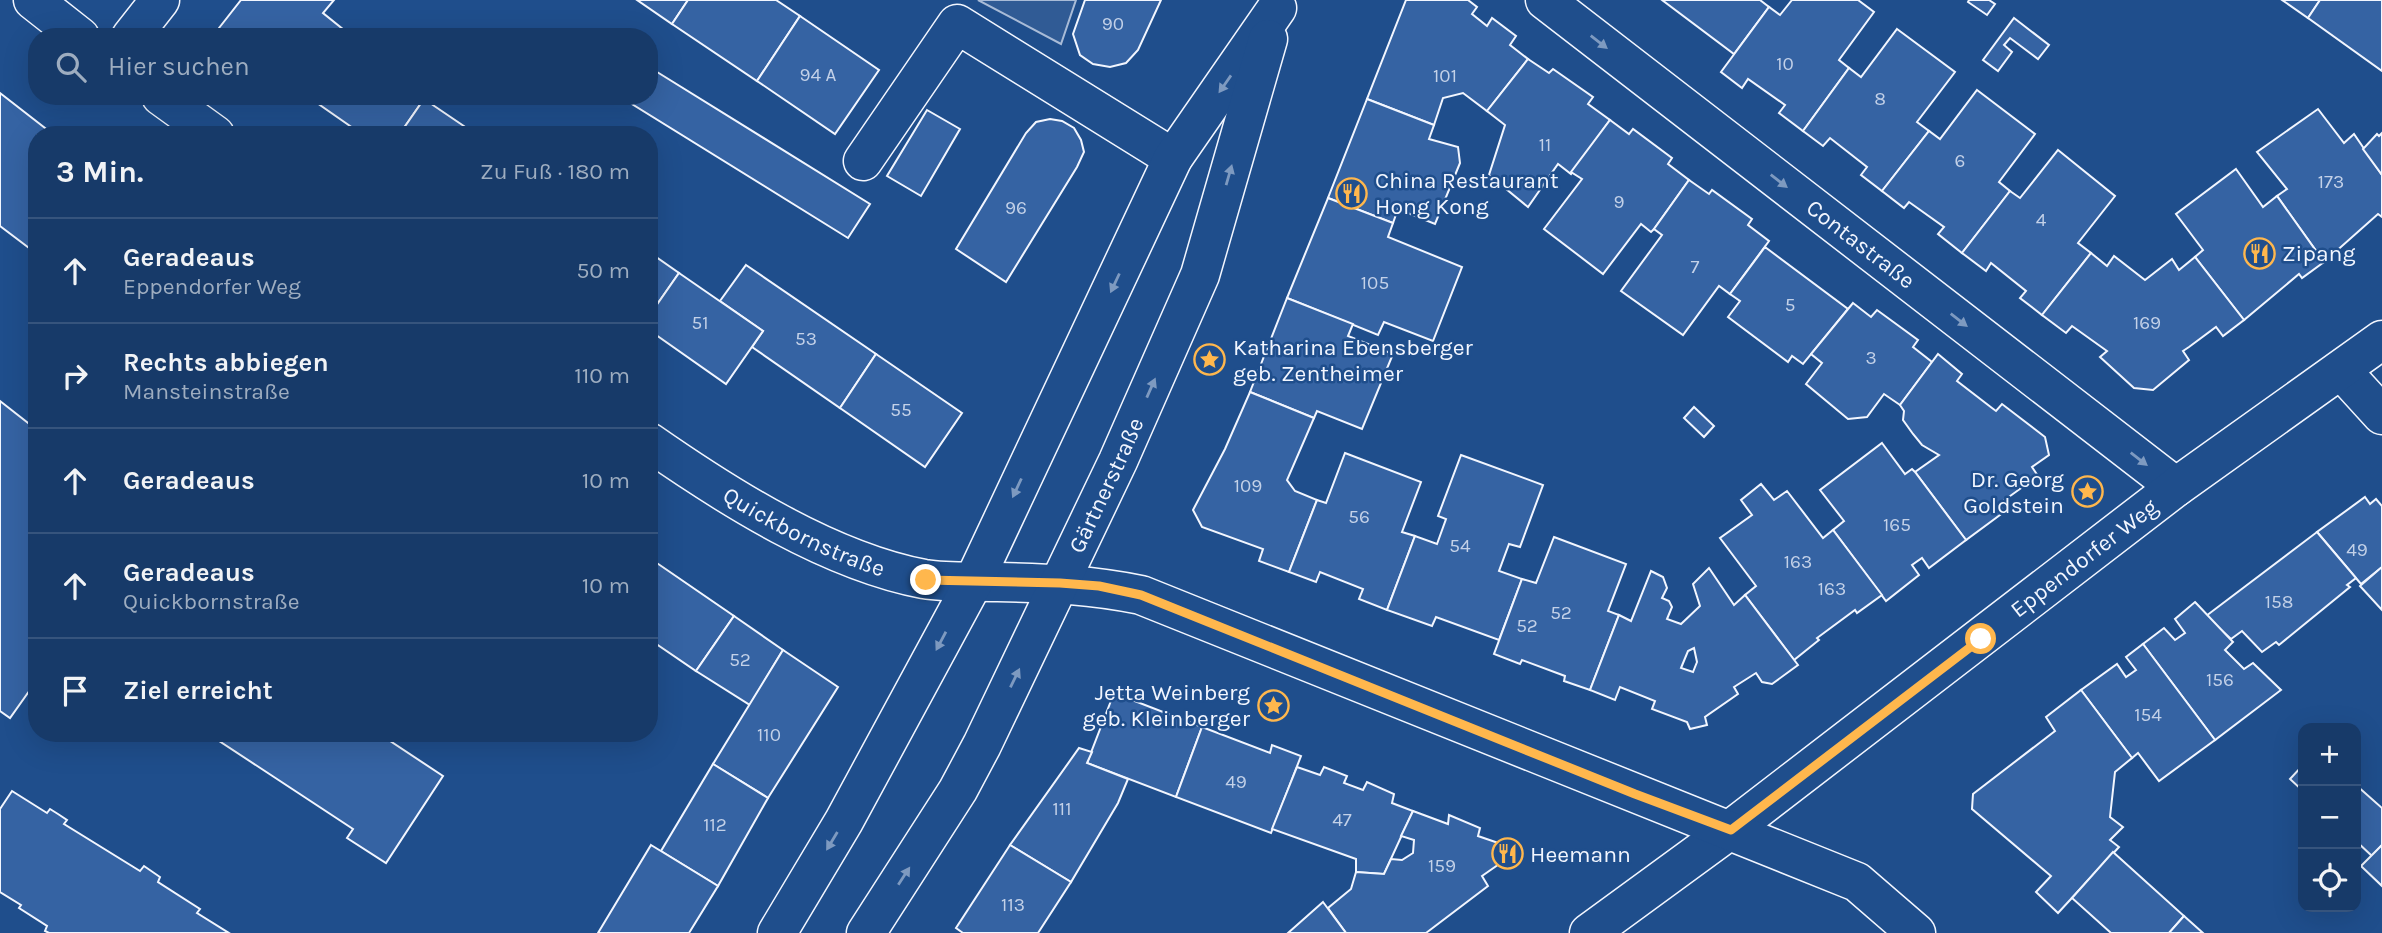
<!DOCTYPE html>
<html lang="de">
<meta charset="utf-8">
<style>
:root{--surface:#173a69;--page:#244571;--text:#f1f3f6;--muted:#9eadc0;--line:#36547d}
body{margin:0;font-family:Karla,sans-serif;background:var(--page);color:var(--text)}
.controls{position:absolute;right:21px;bottom:21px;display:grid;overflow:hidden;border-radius:14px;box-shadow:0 7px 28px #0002}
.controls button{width:63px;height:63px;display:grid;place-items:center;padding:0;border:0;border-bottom:2px solid var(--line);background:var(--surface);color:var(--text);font:35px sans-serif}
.stop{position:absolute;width:21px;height:21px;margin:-16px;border:5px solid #ffb74d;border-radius:50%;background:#fff}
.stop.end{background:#ffb74d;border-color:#fff;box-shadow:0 2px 7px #0008}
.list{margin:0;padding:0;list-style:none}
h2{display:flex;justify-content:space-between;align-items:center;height:91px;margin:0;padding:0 28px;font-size:30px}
h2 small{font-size:23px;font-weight:400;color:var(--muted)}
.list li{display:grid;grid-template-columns:46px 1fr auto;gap:21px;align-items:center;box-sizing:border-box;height:105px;padding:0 28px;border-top:2px solid var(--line)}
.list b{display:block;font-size:26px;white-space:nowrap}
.list p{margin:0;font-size:23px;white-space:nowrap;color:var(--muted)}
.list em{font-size:23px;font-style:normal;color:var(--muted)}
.icon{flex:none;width:38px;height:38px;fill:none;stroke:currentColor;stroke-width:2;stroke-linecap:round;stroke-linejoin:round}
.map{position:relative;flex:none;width:2382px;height:933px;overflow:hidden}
.search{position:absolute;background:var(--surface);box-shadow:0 7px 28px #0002;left:28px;top:28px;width:630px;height:77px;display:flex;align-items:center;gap:18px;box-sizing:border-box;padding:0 24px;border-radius:28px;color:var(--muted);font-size:26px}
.panel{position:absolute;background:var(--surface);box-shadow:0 7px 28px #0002;left:28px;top:126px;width:630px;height:616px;border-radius:28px}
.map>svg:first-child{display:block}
</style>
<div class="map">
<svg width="2382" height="933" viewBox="0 0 2382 933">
<rect width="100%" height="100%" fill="#1f4e8c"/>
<!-- built -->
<path fill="#305b95" stroke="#a8bbd7" stroke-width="2" d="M978 0H1076L1061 44Z"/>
<!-- building -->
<g fill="#3563a3" stroke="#f2f6ff" stroke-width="2" fill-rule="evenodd">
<path d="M241 0H334L323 13 344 30 339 37H230L219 28Z"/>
<path d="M637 0H688L672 24Z"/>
<path d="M688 0H776L800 16 757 81 672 24Z"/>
<path d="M1085 0H1161L1138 50 1126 63 1110 67 1093 64 1080 55 1073 34Z"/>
<path d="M1406 0H1468L1477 7 1472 14 1487 26 1492 18 1516 36 1510 45 1528 59 1487 111 1463 93 1443 98 1434 125 1367 99Z"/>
<path d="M1662 0H1760L1769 7 1734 54Z"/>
<path d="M1792 0H1858L1874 12 1839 60 1849 68 1803 131 1779 113 1785 105 1748 79 1742 88 1721 72 1769 7 1780 15Z"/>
<path d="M1969 0H1989L1995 4 1987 15 1968 2Z"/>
<path d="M2282 0H2320L2308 18Z"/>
<path d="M2320 0H2382V71L2308 18Z"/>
<path d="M800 16 879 70 835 134 757 81Z"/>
<path d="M2014 18 2049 45 2038 59 2010 38 2004 45 2012 52 1998 71 1983 60Z"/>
<path d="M1897 29 1955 72 1917 122 1929 131 1882 191 1861 175 1867 167 1830 138 1823 146 1803 131 1849 68 1861 77Z"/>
<path d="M1528 59 1549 73 1553 69 1593 97 1588 104 1610 120 1571 174 1558 164 1528 207 1489 175 1505 125 1487 111Z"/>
<path d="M649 67 870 204 848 238 619 96H649Z"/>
<path d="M1977 90 2035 134 1999 182 2010 191 1962 253 1938 234 1944 227 1909 202 1904 208 1882 191 1929 131 1940 139Z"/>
<path d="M0 93 54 135H37V254L0 226Z"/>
<path d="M307 96H420L424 99 399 135H363Z"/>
<path d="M424 99 477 135H399Z"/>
<path d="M1367 99 1434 125 1429 139 1458 147 1460 163 1435 224 1398 209 1393 223 1328 198Z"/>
<path d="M2318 109 2344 143 2354 134 2382 175V217L2378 214 2324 262 2277 196 2287 189 2257 152Z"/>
<path d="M927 110 960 129 921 196 887 176Z"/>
<path d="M1050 119 1062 121 1074 128 1081 140 1084 152 1077 167 1006 282 956 249 1026 133 1036 122Z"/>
<path d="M1610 120 1629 134 1633 129 1672 158 1668 164 1689 180 1654 229 1651 232 1641 224 1603 274 1544 229 1582 179 1571 172Z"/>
<path d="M2382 133V175L2363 149 2377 134 2379 136Z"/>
<path d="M2058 150 2115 196 2078 243 2091 253 2042 315 2020 298 2026 291 1991 263 1986 271 1962 253 2010 191 2020 198Z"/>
<path d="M2236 169 2263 207 2277 196 2324 262 2302 278 2299 274 2244 320 2195 257 2203 250 2176 214Z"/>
<path d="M1689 180 1709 194 1712 190 1752 219 1748 225 1769 241 1730 294 1719 286 1683 335 1621 291 1662 235 1654 229Z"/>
<path d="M1328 198 1393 223 1388 237 1462 267 1433 341 1384 322 1378 335 1287 298Z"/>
<path d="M1765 247 1848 309 1803 364 1792 356 1788 362 1728 317 1740 301 1730 294Z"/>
<path d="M649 252 679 273 649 316Z"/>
<path d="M2091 253 2107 266 2114 256 2145 280 2172 259 2179 270 2195 257 2244 320 2223 336 2216 327 2189 347 2183 351 2189 360 2153 390 2134 388 2100 357 2107 351 2072 326 2066 333 2042 315Z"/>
<path d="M746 265 876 354 840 408 752 347 763 331 720 301Z"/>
<path d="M679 273 763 331 726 384 649 330V316Z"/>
<path d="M1287 298 1353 324 1348 336 1393 354 1362 429 1317 411 1314 418 1250 392Z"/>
<path d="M1853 303 1871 317 1877 310 1918 340 1913 347 1932 362 1900 405 1884 394 1867 417 1848 419 1806 384 1822 363 1811 354Z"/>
<path d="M876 354 962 413 925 467 840 408Z"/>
<path d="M1938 354 1962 374 1957 381 1992 408 1996 411 2002 404 2045 437 2049 455 2032 467 2038 476 1999 504 2004 512 1966 540 1915 472 1939 455 1922 445 1913 434 1903 420 1904 411 1900 405Z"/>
<path d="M1250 392 1314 418 1287 480 1295 491 1317 500 1289 572 1259 561 1263 549 1202 527 1193 510 1225 449Z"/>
<path d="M0 401 37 430V680L10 718 0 711Z"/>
<path d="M1694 407 1714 426 1704 437 1684 418Z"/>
<path d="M1882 443 1905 474 1912 469 1915 472 1966 540 1929 568 1922 558 1912 565 1919 575 1886 601 1833 530 1844 521 1820 490Z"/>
<path d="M1345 453 1421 482 1402 532 1415 536 1387 610 1359 599 1363 589 1320 572 1316 582 1289 572 1317 500 1326 503Z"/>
<path d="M1461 455 1543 485 1520 547 1509 544 1499 571 1522 579 1499 640 1436 617 1432 626 1387 610 1415 536 1437 544 1446 519 1438 516Z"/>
<path d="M1761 484 1774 500 1787 491 1823 538 1833 530 1882 595 1857 613 1855 610 1817 638 1819 640 1794 660 1745 595 1756 586 1720 538 1752 515 1741 500Z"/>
<path d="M2365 497 2370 504 2376 499 2382 506V567L2361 584 2317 532Z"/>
<path d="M2317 532 2356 578 2347 585 2350 587 2279 645 2276 642 2262 652 2242 631 2231 639 2206 616Z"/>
<path d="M1554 537 1626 564 1608 611 1619 615 1590 690 1564 681 1565 676 1522 660 1520 664 1494 654 1522 579 1536 583Z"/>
<path d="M651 559 734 616 696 671 649 639V561Z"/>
<path d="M2382 567V610L2360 586Z"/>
<path d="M1709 568 1734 605 1745 595 1798 665 1772 684 1762 682 1756 673 1734 687 1738 694 1705 717 1707 725 1690 729 1687 722 1652 709 1655 701 1620 687 1615 700 1590 690 1619 615 1631 621 1651 571 1663 577 1667 588 1662 598 1669 601 1672 607 1667 619 1681 624 1700 606 1693 584ZM1694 648 1697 662 1693 672 1681 668 1688 651Z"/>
<path d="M2195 602 2233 642 2225 650 2244 669 2253 663 2281 690 2215 740 2143 644 2164 628 2175 640 2185 633 2175 619Z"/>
<path d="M734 616 783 650 750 705 696 671Z"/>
<path d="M2143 644 2215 740 2159 781 2138 753 2132 758 2081 690 2117 664 2126 677 2136 670 2126 657Z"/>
<path d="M783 650 838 687 768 798 713 764Z"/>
<path d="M2081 690 2132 758 2115 772 2110 817 2123 827 2110 840 2119 847 2058 913 2036 892 2051 876 1972 809 1973 794 2055 731 2046 717Z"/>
<path d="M1114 693 1202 727 1176 797 1087 763Z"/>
<path d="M1202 727 1270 753 1272 745 1301 756 1271 833 1176 797Z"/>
<path d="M207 733H378L443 776 386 863 347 838 353 829Z"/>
<path d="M1079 748 1092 752 1087 763 1128 779 1118 803 1071 882 1010 845Z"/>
<path d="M713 764 768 798 718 886 661 851Z"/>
<path d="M2303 765V791L2290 779Z"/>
<path d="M1297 767 1320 775 1324 767 1347 776 1344 783 1363 790 1367 782 1394 794 1392 803 1413 811 1384 874 1356 872V859L1272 829Z"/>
<path d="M2356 785 2382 808V845L2372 856 2356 841Z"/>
<path d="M12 791 47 813 50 809 58 814 67 820 64 824 140 871 144 866 160 877 158 882 200 909 197 913 229 933H49L45 931 47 926 19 908 21 905 0 892V809Z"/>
<path d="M1413 811 1448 824 1449 815 1480 828 1478 836 1504 845 1513 844 1515 860H1505L1482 876 1488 886 1426 933H1346L1328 908 1351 889 1356 872 1384 874 1391 859 1402 860 1413 853 1414 840 1401 836Z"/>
<path d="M651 845 718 886 689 933H598Z"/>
<path d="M1010 845 1071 882 1038 933H963L956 928Z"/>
<path d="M2382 845V886L2361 866Z"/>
<path d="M2113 852 2184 916 2169 933H2111L2072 898Z"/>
<path d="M1323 902 1346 933H1288Z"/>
<path d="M2184 916 2203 933H2169Z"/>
</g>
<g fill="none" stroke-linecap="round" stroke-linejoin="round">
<defs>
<g id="minor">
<path id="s1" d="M1545 0 2176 487"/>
<path d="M131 37 160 0"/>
<path d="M863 161 957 24 1173 158"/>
<path d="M2341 370 2382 415"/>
<path id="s2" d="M1589 933 1730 830 2176 487 2382 340"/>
</g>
<g id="tertiary">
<path d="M33 0 80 37"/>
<path d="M161 96 215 135"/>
<path id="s3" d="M649 442C728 497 829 561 924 579 948 583 974 581 998 582 1049 583 1092 585 1141 595L1857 882 1916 933"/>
</g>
<g id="primary">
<path d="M777 933 844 821 974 581 1173 158 1277 8"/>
<path id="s4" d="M866 933 958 790 982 745 1118 461 1200 275 1268 39"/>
</g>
</defs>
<!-- minor casing -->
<use href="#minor" stroke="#f2f6ff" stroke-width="41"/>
<!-- tertiary casing -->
<use href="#tertiary" stroke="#f2f6ff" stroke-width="41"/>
<!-- primary casing -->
<use href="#primary" stroke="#f2f6ff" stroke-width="41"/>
<!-- minor -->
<use href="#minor" stroke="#1f4e8c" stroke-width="38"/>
<!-- tertiary -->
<use href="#tertiary" stroke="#1f4e8c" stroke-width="38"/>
<!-- primary -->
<use href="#primary" stroke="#1f4e8c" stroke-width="38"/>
</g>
<!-- one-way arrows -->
<defs><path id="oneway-solid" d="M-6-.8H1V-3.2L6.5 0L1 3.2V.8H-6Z" transform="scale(1.75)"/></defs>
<g fill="#7e9ac0">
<use href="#oneway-solid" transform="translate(1599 42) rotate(38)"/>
<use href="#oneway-solid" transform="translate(1225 84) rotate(125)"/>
<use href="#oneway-solid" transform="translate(1229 175) rotate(-74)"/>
<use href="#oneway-solid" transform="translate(1779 181) rotate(38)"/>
<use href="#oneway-solid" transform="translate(1115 283) rotate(115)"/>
<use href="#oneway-solid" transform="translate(1959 320) rotate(38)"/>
<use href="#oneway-solid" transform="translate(1151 388) rotate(-66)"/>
<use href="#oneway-solid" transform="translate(2139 459) rotate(38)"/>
<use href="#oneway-solid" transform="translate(1017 488) rotate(115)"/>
<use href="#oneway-solid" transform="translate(941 641) rotate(118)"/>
<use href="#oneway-solid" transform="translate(1015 678) rotate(-64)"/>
<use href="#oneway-solid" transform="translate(832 841) rotate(121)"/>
<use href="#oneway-solid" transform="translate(904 876) rotate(-57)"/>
</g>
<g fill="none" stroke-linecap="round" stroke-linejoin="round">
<!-- route -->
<path stroke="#ffb74d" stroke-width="9" d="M926 580 1060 583 1099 586 1141 595 1635 794 1731 830 1981 639"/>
</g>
<!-- icons -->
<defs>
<symbol id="restaurant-ring" viewBox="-11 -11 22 22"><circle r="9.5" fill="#1f4e8c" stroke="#ffb74d" stroke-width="1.5"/><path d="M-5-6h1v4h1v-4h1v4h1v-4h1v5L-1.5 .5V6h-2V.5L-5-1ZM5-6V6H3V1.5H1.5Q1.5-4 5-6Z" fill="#ffb74d"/></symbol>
<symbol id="sight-ring" viewBox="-11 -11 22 22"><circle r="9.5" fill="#1f4e8c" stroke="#ffb74d" stroke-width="1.5"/><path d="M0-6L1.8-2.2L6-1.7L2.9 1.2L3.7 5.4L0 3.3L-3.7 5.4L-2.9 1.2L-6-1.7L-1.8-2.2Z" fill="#ffb74d"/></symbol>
</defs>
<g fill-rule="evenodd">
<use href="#restaurant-ring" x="1334" y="176" width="35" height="35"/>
<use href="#restaurant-ring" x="2242" y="236" width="35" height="35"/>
<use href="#sight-ring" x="1192" y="342" width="35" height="35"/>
<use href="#sight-ring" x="2070" y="474" width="35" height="35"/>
<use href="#sight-ring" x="1256" y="688" width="35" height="35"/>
<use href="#restaurant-ring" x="1490" y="836" width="35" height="35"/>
</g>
<g text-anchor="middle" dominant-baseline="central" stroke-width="5" stroke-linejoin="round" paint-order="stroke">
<!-- number labels -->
<g font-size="19" fill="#c3d1e8">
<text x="1113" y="24">90</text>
<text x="1785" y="64">10</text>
<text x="818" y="75">94 A</text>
<text x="1445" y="76">101</text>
<text x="1880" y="99">8</text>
<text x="1545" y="145">11</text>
<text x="1960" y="161">6</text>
<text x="2331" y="182">173</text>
<text x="1619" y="202">9</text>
<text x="1016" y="208">96</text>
<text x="2041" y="220">4</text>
<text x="1695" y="267">7</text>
<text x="1375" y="283">105</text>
<text x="1790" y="305">5</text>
<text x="700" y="323">51</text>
<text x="2147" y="323">169</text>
<text x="806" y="339">53</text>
<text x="1871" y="358">3</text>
<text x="901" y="410">55</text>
<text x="1248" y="486">109</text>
<text x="1359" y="517">56</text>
<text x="1897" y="525">165</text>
<text x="1460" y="546">54</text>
<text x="2357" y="550">49</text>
<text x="1798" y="562">163</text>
<text x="1832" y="589">163</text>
<text x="2279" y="602">158</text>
<text x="1561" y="613">52</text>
<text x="1527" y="626">52</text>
<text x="740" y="660">52</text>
<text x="2220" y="680">156</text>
<text x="2148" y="715">154</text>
<text x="769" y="735">110</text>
<text x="1236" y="782">49</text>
<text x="1062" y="809">111</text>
<text x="1342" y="820">47</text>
<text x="715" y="825">112</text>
<text x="1442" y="866">159</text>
<text x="1013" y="905">113</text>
</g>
<!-- poi labels -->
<g font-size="23" fill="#f2f6ff" stroke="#1f4e8c" text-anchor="start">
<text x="1375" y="180">China Restaurant<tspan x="1375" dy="26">Hong Kong</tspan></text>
<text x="2282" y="253">Zipang</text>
<text x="1233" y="347">Katharina Ebensberger<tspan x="1233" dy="26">geb. Zentheimer</tspan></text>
<text x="2064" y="479" text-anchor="end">Dr. Georg<tspan x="2064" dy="26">Goldstein</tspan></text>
<text x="1250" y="692" text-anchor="end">Jetta Weinberg<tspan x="1250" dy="26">geb. Kleinberger</tspan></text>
<text x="1530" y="854">Heemann</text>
</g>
<!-- street labels -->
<g font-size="23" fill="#f2f6ff" stroke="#1f4e8c">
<text stroke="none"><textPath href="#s1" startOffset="399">Contastraße</textPath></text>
<text stroke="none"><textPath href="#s4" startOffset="509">Gärtnerstraße</textPath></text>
<text stroke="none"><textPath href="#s3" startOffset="180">Quickbornstraße</textPath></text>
<text stroke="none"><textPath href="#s2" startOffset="621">Eppendorfer Weg</textPath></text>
</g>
</g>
</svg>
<div class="controls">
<button>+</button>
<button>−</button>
<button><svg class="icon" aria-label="locate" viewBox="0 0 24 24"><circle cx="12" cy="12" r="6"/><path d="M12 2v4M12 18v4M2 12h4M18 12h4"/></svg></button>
</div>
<div class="stop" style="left:1981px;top:639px"></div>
<div class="stop end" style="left:926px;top:580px"></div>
<div class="search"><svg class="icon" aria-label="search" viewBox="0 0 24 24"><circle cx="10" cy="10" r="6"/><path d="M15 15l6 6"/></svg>Hier suchen</div>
<section class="panel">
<h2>3 Min.<small>Zu Fuß · 180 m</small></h2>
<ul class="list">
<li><svg class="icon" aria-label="ahead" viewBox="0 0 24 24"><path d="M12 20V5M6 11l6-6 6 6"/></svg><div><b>Geradeaus</b><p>Eppendorfer Weg</p></div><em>50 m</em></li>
<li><svg class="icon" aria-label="right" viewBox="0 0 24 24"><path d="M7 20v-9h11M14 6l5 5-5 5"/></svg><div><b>Rechts abbiegen</b><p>Mansteinstraße</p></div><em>110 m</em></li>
<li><svg class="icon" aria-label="ahead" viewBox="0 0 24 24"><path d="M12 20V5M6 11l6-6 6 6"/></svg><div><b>Geradeaus</b></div><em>10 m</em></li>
<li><svg class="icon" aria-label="ahead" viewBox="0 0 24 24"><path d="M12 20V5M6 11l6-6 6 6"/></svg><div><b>Geradeaus</b><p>Quickbornstraße</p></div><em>10 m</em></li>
<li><svg class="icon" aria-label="arrive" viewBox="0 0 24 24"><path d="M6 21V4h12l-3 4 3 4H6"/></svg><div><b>Ziel erreicht</b></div></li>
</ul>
</section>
</div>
